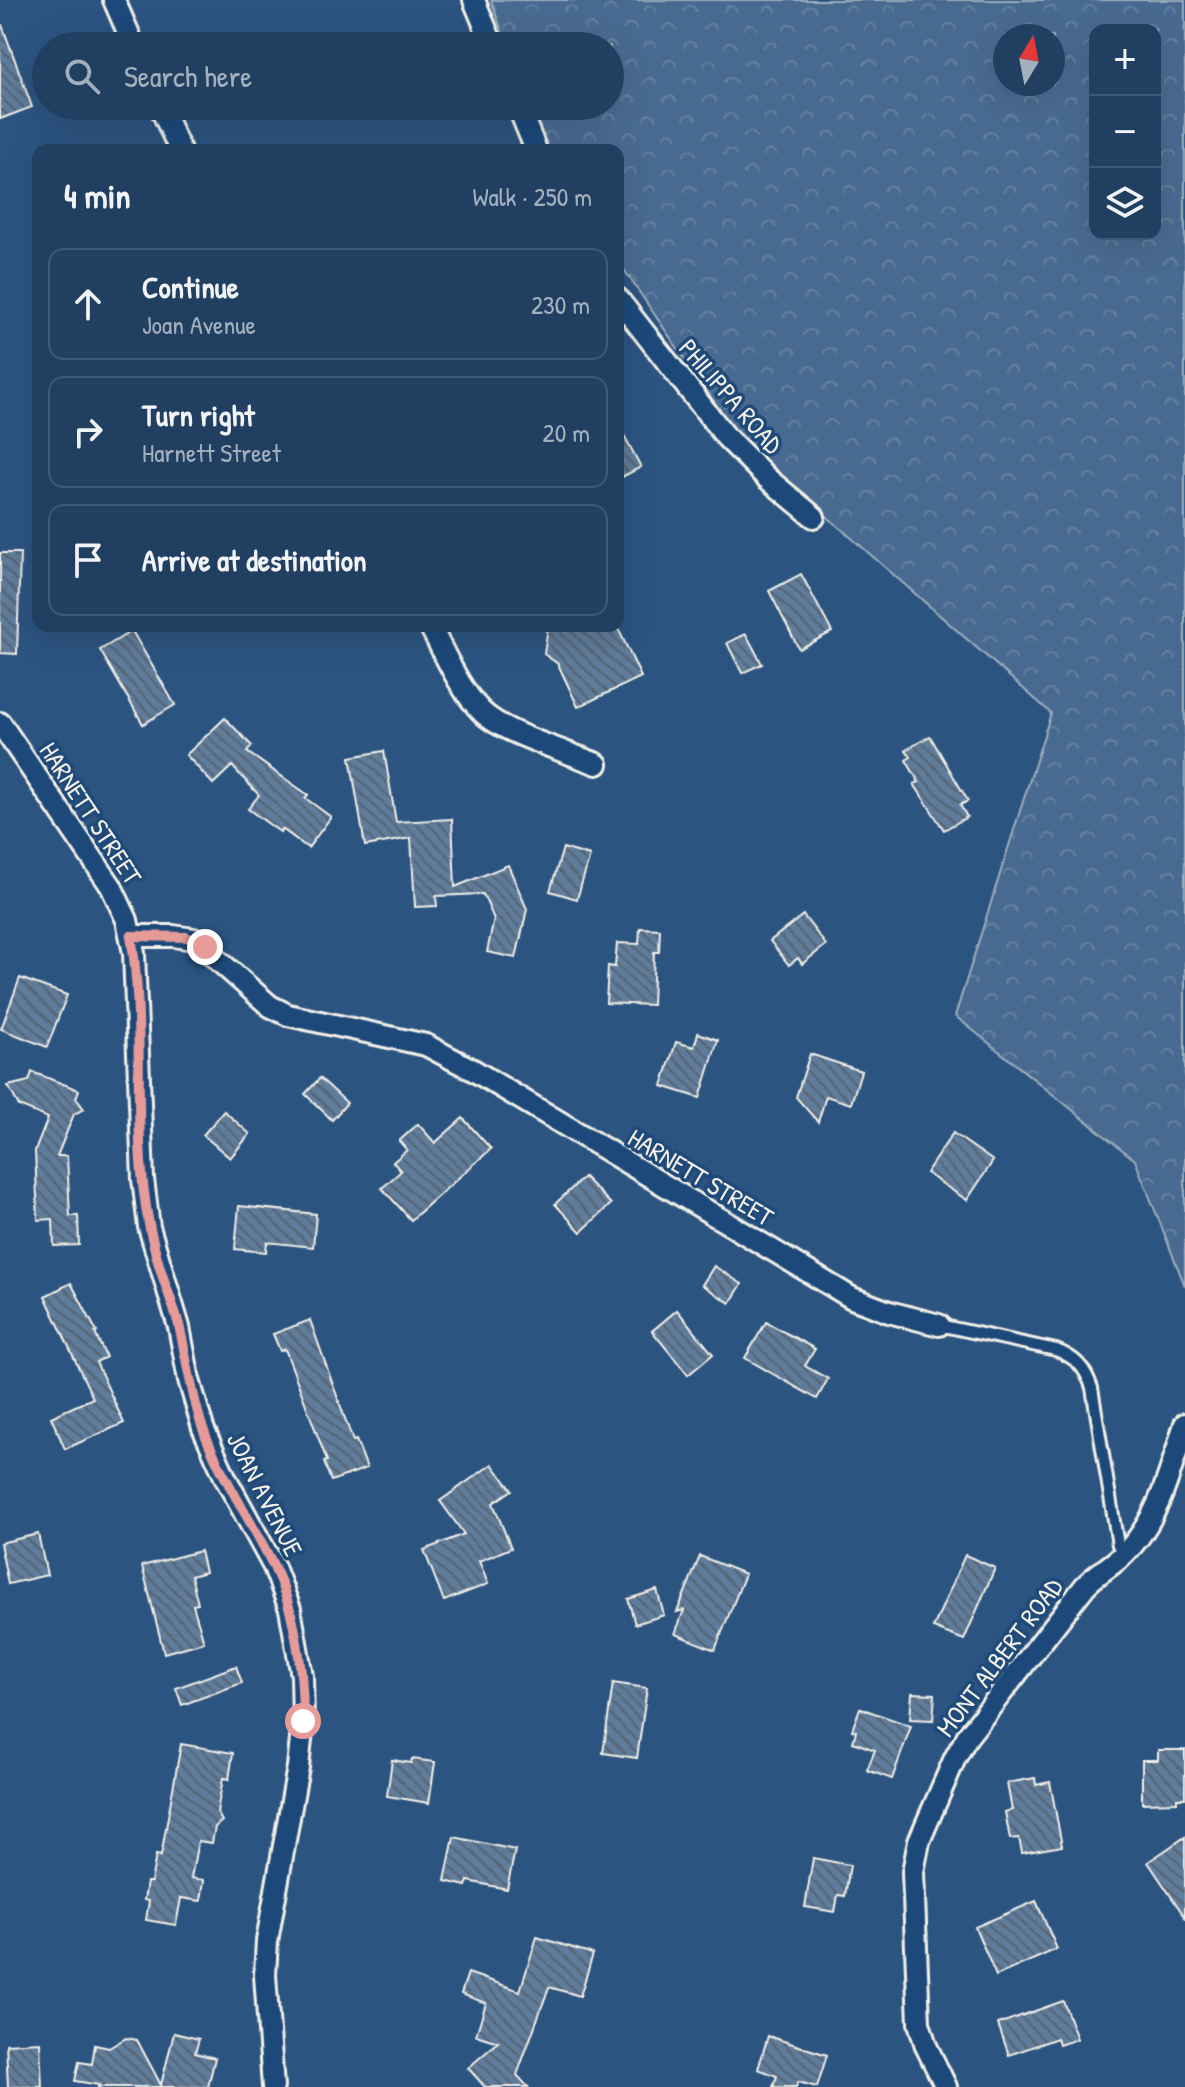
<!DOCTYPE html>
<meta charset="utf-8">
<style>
:root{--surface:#213f61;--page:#294667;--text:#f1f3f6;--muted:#a2afbd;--line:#3e5876}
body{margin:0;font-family:"Patrick Hand",sans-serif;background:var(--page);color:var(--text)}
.controls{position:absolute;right:24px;top:24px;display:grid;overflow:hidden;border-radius:16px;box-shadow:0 8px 32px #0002}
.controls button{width:72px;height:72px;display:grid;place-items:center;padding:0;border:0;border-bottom:2px solid var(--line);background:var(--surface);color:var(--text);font:40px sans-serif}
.compass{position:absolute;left:993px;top:24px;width:72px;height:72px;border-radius:50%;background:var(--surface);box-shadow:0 8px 32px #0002;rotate:10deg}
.stop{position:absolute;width:24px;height:24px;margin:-18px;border:6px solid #e69b98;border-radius:50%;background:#fff}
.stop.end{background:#e69b98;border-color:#fff;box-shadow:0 2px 8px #0008}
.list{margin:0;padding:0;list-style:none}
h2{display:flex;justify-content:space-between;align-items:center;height:104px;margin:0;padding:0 32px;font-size:34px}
h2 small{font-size:26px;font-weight:400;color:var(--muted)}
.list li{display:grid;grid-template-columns:52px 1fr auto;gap:24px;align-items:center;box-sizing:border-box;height:112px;margin:0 16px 16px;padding:0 16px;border:2px solid var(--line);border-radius:16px}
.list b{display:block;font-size:30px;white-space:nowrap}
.list p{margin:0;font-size:26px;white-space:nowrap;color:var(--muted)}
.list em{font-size:26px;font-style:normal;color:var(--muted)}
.icon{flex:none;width:44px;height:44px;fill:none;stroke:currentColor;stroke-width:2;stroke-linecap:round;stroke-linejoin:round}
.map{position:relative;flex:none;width:1185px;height:2087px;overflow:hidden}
.search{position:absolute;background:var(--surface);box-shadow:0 8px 32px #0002;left:32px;top:32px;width:592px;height:88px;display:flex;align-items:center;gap:20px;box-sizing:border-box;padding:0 28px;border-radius:44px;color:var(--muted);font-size:30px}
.panel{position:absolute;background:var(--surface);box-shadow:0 8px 32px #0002;left:32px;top:144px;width:592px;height:488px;border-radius:16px}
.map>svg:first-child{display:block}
</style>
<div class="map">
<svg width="1185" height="2087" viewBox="0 0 1185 2087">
<defs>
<pattern id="forest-crowns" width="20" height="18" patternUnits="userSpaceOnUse" patternTransform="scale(2)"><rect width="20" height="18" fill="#496b90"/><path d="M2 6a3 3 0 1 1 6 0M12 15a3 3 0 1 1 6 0" fill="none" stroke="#6481a0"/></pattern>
<pattern id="building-back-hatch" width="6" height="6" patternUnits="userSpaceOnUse" patternTransform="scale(2)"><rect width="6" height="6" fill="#5e7b9a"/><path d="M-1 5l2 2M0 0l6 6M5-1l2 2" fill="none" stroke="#556474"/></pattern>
</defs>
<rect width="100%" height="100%" fill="#2c5481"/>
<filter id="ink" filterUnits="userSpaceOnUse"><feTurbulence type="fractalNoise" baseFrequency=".0125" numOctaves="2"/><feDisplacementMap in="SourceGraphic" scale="16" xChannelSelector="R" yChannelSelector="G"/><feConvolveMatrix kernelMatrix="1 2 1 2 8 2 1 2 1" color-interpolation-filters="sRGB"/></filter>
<g filter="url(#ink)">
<!-- forest -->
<path fill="url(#forest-crowns)" stroke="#9eaebc" stroke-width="2" fill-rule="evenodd" d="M491 0H1185V1286L1135 1160 955 1016 1051 713 741 441 618 261V150H544L528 106H610V46H507ZM1095 30H1155V234H1095ZM1005 36H1053V84H1005Z"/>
<!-- building -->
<g fill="url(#building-back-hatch)" stroke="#f4f1e8" stroke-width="2">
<path d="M0 25H2L32 107 0 119Z"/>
<path d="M618 424 641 467 618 479Z"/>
<path d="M0 553H20L17 654 0 653Z"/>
<path d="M801 574 832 632 799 649 769 591Z"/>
<path d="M548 626H617L641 677 578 707 558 664 544 654Z"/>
<path d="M132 631 175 705 143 724 100 650Z"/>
<path d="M746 634 762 664 742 673 727 643Z"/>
<path d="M225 718 252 746 247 752 308 795 305 798 331 817 308 848 282 829 280 832 248 809 259 795 232 766 213 784 186 755Z"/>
<path d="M930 736 968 801 960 805 967 817 944 830 914 784 919 782 906 760 911 757 906 750Z"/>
<path d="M384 751 396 822 452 819 455 887 508 865 527 909 516 958 487 952 494 919 483 894 436 896 437 906 415 907 411 838 365 846 350 757Z"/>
<path d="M563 848 590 856 577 899 550 891Z"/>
<path d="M803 915 826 945 802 964 798 958 789 965 770 941Z"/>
<path d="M640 928 660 929 659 952H654L652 1005 606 1003 608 966 615 967 617 943 639 944Z"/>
<path d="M20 978 67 995 47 1047 1 1029Z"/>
<path d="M698 1033 718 1040 700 1098 662 1086 676 1042 694 1047Z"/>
<path d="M810 1054 861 1071 851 1104 826 1096 818 1122 796 1097Z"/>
<path d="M32 1072 79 1090 76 1098 84 1109 74 1114 57 1156H67L70 1216H78L79 1245 54 1246 53 1219 38 1220 35 1151 48 1118 19 1106 8 1086 29 1081Z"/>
<path d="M320 1078 347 1103 332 1120 305 1094Z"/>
<path d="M224 1111 250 1134 230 1158 203 1135Z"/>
<path d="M463 1118 491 1149 411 1220 382 1188 401 1171 393 1162 407 1150 399 1141 418 1124 435 1143Z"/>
<path d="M953 1133 993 1161 967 1200 926 1173Z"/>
<path d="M584 1177 611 1204 581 1232 555 1204Z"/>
<path d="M239 1206 316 1214 313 1247 267 1242 266 1252 235 1249Z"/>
<path d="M714 1266 742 1284 730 1303 702 1285Z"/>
<path d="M71 1283 97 1332 95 1333 106 1357 96 1362 124 1423 65 1449 51 1417 93 1398 45 1296Z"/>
<path d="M677 1310 713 1354 688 1375 652 1331Z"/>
<path d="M310 1320 353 1441 356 1440 367 1468 331 1481 324 1462 327 1461 285 1349 280 1351 273 1334Z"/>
<path d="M766 1322 815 1349 805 1366 828 1379 817 1399 745 1358Z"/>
<path d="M492 1464 512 1490 493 1503 511 1548 479 1561 488 1584 444 1601 424 1550 464 1534 440 1501Z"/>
<path d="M38 1534 47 1575 8 1584 0 1543Z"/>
<path d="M200 1551 205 1572 191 1576 198 1604 193 1605 204 1642 164 1653 142 1566Z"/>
<path d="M965 1555 995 1568 964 1640 933 1628Z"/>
<path d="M700 1556 745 1574 715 1650 675 1634 684 1610 677 1612Z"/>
<path d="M657 1590 664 1615 635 1624 628 1599Z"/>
<path d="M236 1666 242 1683 182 1705 176 1688Z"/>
<path d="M613 1683 647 1688 637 1758 603 1753Z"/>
<path d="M912 1693 935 1694 933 1720 910 1719Z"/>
<path d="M860 1708 911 1726 892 1779 867 1770 875 1750 853 1742 856 1731 852 1730Z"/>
<path d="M181 1744 233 1753 229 1779 223 1778 217 1812 222 1821 215 1827 212 1843 198 1841 191 1878 204 1880 201 1901 181 1898 176 1925 146 1920 149 1901 144 1900 147 1882H151L156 1855 161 1856Z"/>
<path d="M1158 1750H1185V1798H1177V1802L1142 1803V1760H1158Z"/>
<path d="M412 1759 435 1762 429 1803 387 1796 392 1760 411 1763Z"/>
<path d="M1035 1778 1036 1785 1050 1782 1062 1846 1022 1853 1019 1838 1010 1839 1005 1812 1012 1810 1007 1783Z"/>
<path d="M454 1837 515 1850 507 1889 468 1881 466 1886 445 1881Z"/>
<path d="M1185 1837V1917L1148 1862Z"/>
<path d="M813 1858 850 1865 845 1896 838 1895 835 1912 805 1907Z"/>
<path d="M1036 1901 1057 1949 996 1976 975 1927Z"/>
<path d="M537 1937 593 1954 580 1996 549 1987 517 2075 528 2087H485L468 2068 498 2042 476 2035 486 2003 461 1994 468 1973 520 1991Z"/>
<path d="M1063 2001 1077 2039 1059 2045 1057 2038 1009 2055 998 2024Z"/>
<path d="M174 2033 199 2039 195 2053 215 2058 208 2087H98L99 2085 75 2081 79 2062 92 2064 95 2045 109 2048 126 2038 137 2040 161 2085Z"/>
<path d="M768 2036 827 2055 817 2087 798 2082 796 2087H773L777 2076 758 2069Z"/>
<path d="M40 2042 42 2087H8L6 2044Z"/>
</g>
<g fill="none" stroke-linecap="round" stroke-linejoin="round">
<defs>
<path id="lane" d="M939 1325 1056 1350C1076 1358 1085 1367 1092 1388L1118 1545 1124 1554"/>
<g id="street">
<path d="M114 0 134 46"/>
<path d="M474 0 493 46"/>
<path d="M160 106 180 150"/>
<path d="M518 106 536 150"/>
<path d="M618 299 726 437 768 479 814 517"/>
<path d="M430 626C445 654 459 689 482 712 505 734 565 751 597 764"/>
<path d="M0 723 111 886 127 920 134 953 143 1179 149 1227 179 1327 189 1380 203 1428 226 1479 274 1567 290 1609 302 1676 303 1721 298 1767 267 1941 265 1975 273 2087"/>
<path d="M131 936H173L194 939 270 1006 288 1015 426 1045 473 1070 852 1298 889 1312 939 1325"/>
<path d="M946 2087 926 2046 919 2023 913 1872 919 1841 955 1758 967 1737 1085 1586C1097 1573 1112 1566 1124 1554 1159 1521 1171 1468 1185 1424"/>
</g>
</defs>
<!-- lane casing -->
<use href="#lane" stroke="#f4f1e8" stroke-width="16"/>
<!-- street casing -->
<use href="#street" stroke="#f4f1e8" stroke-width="26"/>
<!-- lane -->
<use href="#lane" stroke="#1f4a7a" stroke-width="10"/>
<!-- street -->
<use href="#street" stroke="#1f4a7a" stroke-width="20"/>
</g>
</g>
<g fill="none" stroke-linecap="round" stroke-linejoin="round" filter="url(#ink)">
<!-- route -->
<path stroke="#e69b98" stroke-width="10" d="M205 947 187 937 131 936C148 1039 127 1148 155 1250 161 1276 172 1300 179 1325 187 1359 191 1393 202 1426 220 1476 251 1519 274 1567 297 1614 303 1668 303 1721"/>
</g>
<g text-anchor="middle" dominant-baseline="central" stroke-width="7" stroke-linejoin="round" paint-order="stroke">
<!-- street labels -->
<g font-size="26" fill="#f4f1e8" stroke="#1f4a7a">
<text transform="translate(731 396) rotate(49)">PHILIPPA ROAD</text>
<text transform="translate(91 813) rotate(57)">HARNETT STREET</text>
<text transform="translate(701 1177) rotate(31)">HARNETT STREET</text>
<text transform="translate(265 1494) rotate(63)">JOAN AVENUE</text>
<text transform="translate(999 1657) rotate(-53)">MONT ALBERT ROAD</text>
</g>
</g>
</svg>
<div class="controls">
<button>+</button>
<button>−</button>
<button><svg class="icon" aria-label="layers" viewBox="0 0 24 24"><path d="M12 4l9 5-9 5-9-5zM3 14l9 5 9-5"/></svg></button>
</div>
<svg class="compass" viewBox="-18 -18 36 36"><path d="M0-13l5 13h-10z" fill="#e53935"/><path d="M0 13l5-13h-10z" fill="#a2afbd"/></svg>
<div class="stop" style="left:303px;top:1721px"></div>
<div class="stop end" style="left:205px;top:947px"></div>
<div class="search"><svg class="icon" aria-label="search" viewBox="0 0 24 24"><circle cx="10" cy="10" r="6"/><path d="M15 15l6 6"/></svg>Search here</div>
<section class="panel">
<h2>4 min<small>Walk · 250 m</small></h2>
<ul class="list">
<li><svg class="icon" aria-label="ahead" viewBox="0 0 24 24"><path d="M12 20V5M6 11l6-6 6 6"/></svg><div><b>Continue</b><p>Joan Avenue</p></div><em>230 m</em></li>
<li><svg class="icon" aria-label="right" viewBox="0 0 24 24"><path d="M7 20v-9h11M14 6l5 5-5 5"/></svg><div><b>Turn right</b><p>Harnett Street</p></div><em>20 m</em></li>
<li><svg class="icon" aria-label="arrive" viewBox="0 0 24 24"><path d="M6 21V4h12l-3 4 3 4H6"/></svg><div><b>Arrive at destination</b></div></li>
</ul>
</section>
</div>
